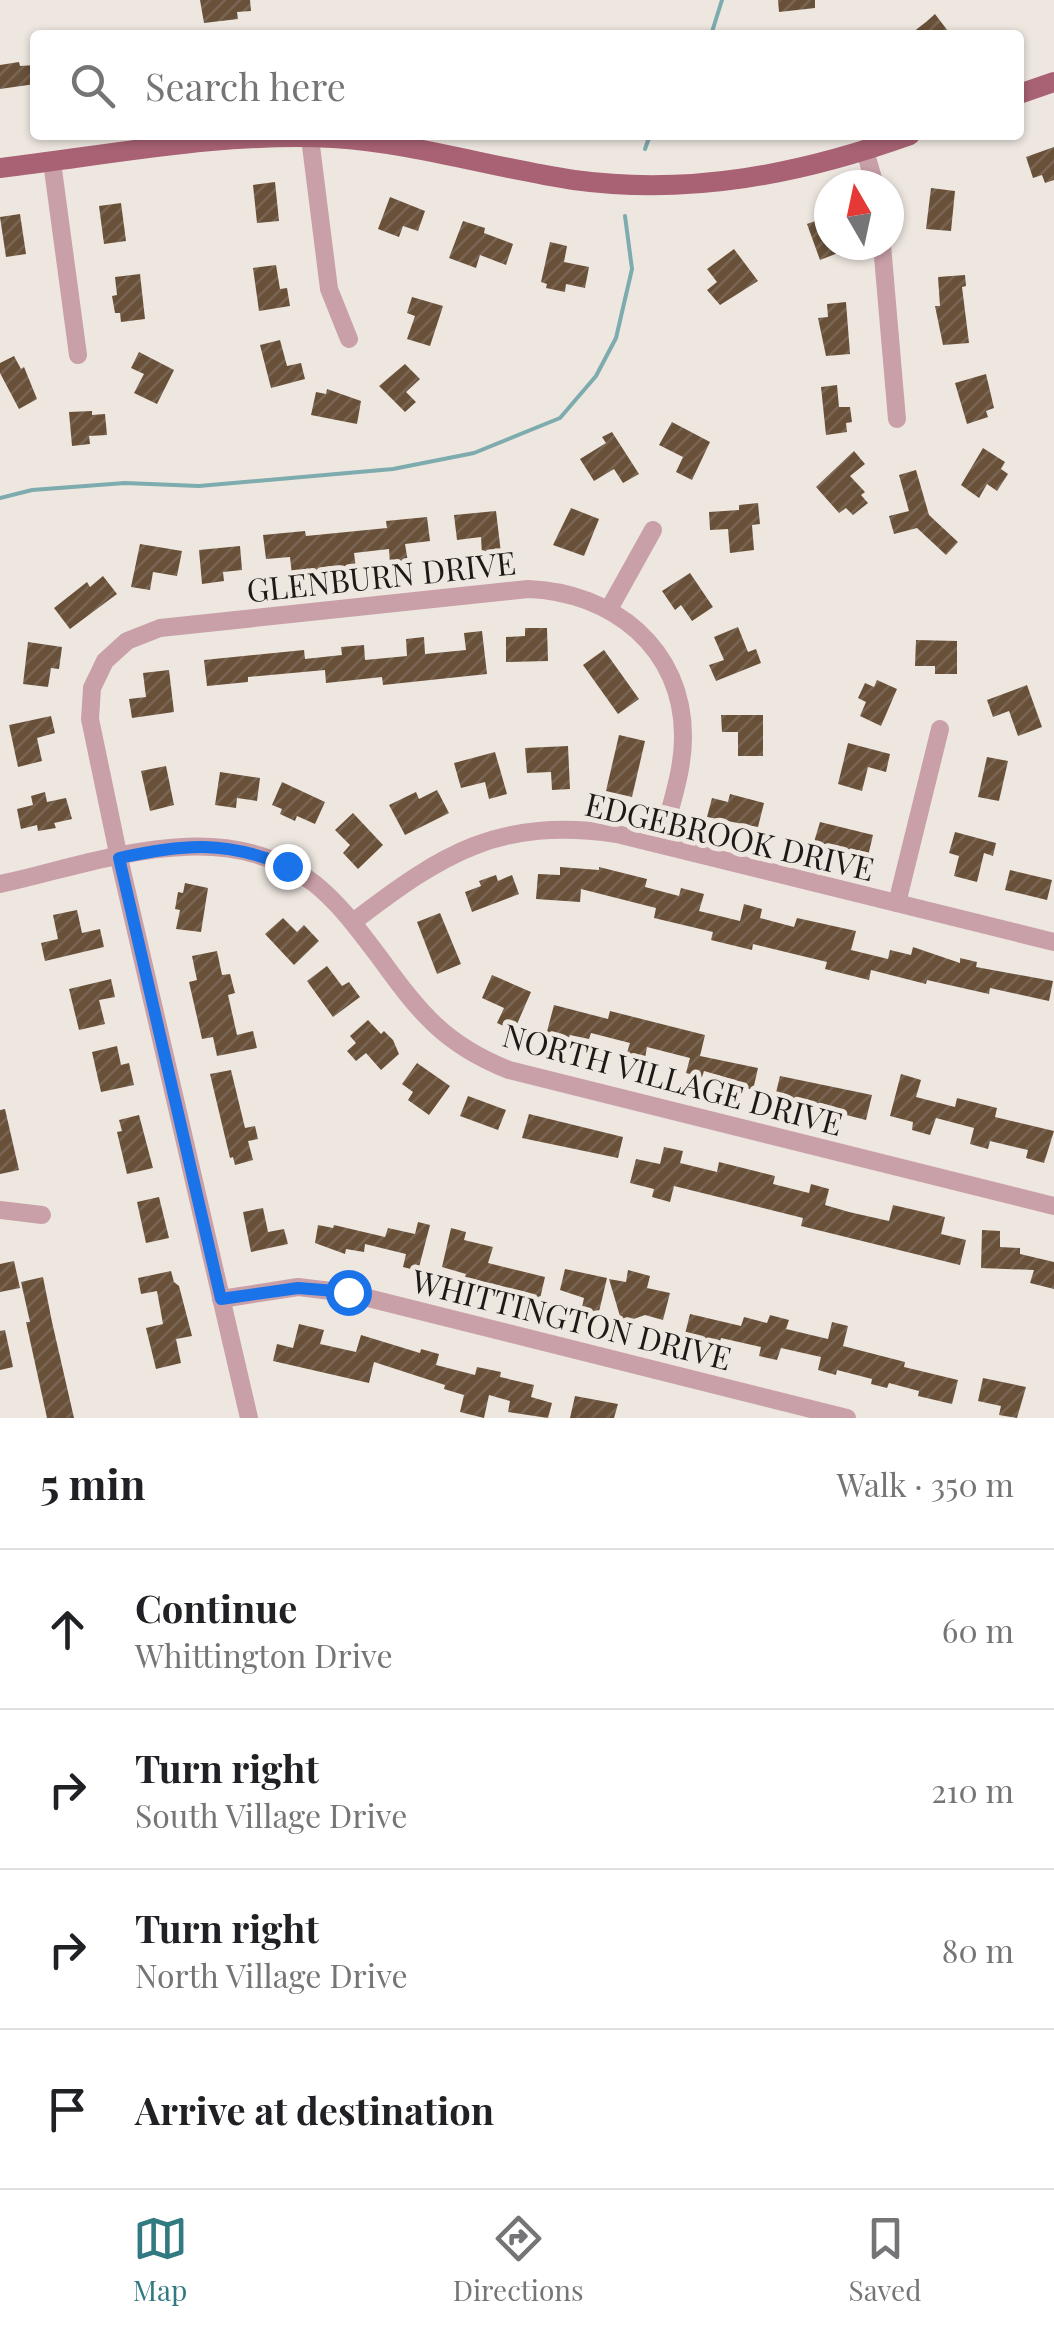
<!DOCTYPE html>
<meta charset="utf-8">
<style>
:root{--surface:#fff;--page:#f6f6f6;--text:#202124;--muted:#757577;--line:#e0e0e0;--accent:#327a81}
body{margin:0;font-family:"Playfair Display",serif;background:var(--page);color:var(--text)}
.compass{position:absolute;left:814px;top:170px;width:90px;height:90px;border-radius:50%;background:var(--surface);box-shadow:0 2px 8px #0004;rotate:351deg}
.stop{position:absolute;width:30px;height:30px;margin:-22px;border:8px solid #1a73e8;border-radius:50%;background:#fff}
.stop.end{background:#1a73e8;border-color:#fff;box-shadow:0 2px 10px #0008}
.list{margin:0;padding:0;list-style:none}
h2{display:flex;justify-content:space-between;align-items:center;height:130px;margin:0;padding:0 40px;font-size:42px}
h2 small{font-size:32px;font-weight:400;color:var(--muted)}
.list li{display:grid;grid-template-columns:65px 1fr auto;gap:30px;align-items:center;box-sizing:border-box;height:160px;padding:0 40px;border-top:2px solid var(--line)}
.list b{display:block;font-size:38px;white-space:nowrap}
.list p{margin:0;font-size:32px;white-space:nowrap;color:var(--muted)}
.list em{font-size:32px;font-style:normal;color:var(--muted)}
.icon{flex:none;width:55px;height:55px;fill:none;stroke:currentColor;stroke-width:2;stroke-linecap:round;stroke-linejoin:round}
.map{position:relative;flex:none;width:1054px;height:1418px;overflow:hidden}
.search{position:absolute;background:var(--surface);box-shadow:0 2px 8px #0004;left:30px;right:30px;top:30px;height:110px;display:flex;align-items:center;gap:25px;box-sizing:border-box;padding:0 35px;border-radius:10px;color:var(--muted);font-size:38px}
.sheet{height:770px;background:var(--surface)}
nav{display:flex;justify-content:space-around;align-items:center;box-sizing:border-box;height:140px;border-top:2px solid var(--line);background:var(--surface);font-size:28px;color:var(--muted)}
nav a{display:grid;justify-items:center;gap:5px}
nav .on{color:var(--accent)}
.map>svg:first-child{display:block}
</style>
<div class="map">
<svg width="1054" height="1418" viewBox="0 0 1054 1418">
<defs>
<pattern id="building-hatch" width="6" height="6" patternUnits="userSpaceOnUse" patternTransform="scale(2.5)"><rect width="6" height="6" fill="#695039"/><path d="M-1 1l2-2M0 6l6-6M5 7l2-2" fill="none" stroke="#796553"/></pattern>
</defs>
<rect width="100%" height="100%" fill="#eee7e0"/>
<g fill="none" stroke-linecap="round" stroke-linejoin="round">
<!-- stream -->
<g stroke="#7dabae" stroke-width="4">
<path d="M711 35 722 0"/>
<path d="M645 149 650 135"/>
<path d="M0 498 32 490 125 483 199 486 393 469 474 453 560 418 596 376 616 338 632 269 625 216"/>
</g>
</g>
<!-- building -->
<g fill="url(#building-hatch)">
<path d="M200 0H250L251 11 237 12 238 19 204 23Z"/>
<path d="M778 0H815V8L779 12Z"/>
<path d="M935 14 951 35H909L926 22Z"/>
<path d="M19 62 20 66 35 65V84L0 89V65Z"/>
<path d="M1054 147V180L1045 183 1042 175 1033 178 1026 157Z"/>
<path d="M275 182 279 221 257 223 253 185Z"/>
<path d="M931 188 955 191 951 231 926 229Z"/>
<path d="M390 197 425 211 418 231 403 226 399 237 378 229Z"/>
<path d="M121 203 126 241 104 244 99 206Z"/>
<path d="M20 214 26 254 6 257 0 217Z"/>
<path d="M829 216V245L856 246 820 260 807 224Z"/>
<path d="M463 221 485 228 484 233 513 244 506 265 480 255 476 268 449 258Z"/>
<path d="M550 242 567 246 564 262 589 267 585 288 566 284 565 292 546 288 547 284 541 282Z"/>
<path d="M734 249 758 281 720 305 707 290 717 282 707 269Z"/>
<path d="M276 265 280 289 287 288 290 306 259 311 253 268Z"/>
<path d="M140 274 145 319 121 322 120 313H115L112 296 117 295 115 277Z"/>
<path d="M965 275 966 286 962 287 969 343 943 345 935 306H940L938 277Z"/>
<path d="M412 297 443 306 430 346 407 339 415 316 407 313Z"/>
<path d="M846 302 850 354 826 356 818 318 828 317 827 304Z"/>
<path d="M280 340 287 366 301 363 305 379 271 388 260 345Z"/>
<path d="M139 352 174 370 157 404 134 393 144 374 131 368Z"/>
<path d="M14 356 21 369 24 367 37 399 19 409 0 373V363Z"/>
<path d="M405 364 420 379 406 392 416 402 405 412 379 386Z"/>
<path d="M986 374 994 408 986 411 988 417 967 424 955 383Z"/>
<path d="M837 385 839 407H850L852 422 846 423 847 432 826 435 821 387Z"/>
<path d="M327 389 361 401 357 424 311 415 316 392 326 394Z"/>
<path d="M92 411V415L105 414 107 435 89 436 90 444 72 446 69 412Z"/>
<path d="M672 422 710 442 692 480 676 472 683 457 659 445Z"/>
<path d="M612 432 639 474 623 483 614 469 594 481 580 459 606 443 602 437Z"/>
<path d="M983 448 1005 462 1001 469 1008 474 997 491 987 484 979 498 961 485Z"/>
<path d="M854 451 865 464 850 476 865 492 861 495 868 503 853 515 846 508 839 513 816 487Z"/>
<path d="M916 470 929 515 958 542 946 555 917 528 894 534 889 516 909 511 899 475Z"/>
<path d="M758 503 760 524 752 525 754 550 730 553 728 529 710 530 709 512 739 510V505Z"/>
<path d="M571 508 599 519 584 556 553 545Z"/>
<path d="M496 511 501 553 482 555 481 537 457 540 454 515Z"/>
<path d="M427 517 430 541 405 544 408 562 390 564 389 549 354 553 356 568 292 575 290 557 266 559 263 535 305 531 306 536 387 528 386 521Z"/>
<path d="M140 544 182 551 177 576 153 572 150 590 131 587Z"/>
<path d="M240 546 242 570 223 572 224 581 202 584 199 550Z"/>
<path d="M690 573 713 607 692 621 681 605 675 610 662 591Z"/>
<path d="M103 576 117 594 70 629 54 608 87 582 90 587Z"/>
<path d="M738 627 748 652 756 649 761 663 716 681 709 665 724 660 714 637Z"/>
<path d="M525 628H547L548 661 506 662V637L525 636Z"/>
<path d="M482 631 487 674 383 685 382 677 326 683 325 670 248 677V682L207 686 204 660 304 650 305 659 342 655 341 647 364 645 365 660 407 656 406 639 424 637 425 654 466 650 464 633Z"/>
<path d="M916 640 957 641V674H935V666H915Z"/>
<path d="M28 642 62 647 59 669 51 668 48 687 23 684Z"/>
<path d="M604 650 639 699 618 714 583 665Z"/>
<path d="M169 670 174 712 132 718 129 699 146 697 143 673Z"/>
<path d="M877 680 897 689 881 726 860 716 866 702 858 698 865 683 874 687Z"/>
<path d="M1027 685 1042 727 1018 736 1009 711 993 717 987 700Z"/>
<path d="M721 715H763V756H738V732H722Z"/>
<path d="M51 716 55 733 37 738 42 761 18 767 9 725Z"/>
<path d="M619 735 645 741 632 797 606 791Z"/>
<path d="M848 743 890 754 886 772 868 767 862 791 838 784Z"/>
<path d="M568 746 570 789 552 790 551 772 527 773 525 748Z"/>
<path d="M495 752 507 794 489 799 485 782 461 788 454 763Z"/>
<path d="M987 757 1008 761 999 801 978 797Z"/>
<path d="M166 766 174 805 150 811 141 771Z"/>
<path d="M220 772 260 778 257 801 237 798 236 808 215 805Z"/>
<path d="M282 782 325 802 315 824 297 816 295 821 280 814 282 809 272 805Z"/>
<path d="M437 790 449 813 405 835 389 805 416 792 419 799Z"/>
<path d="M45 792 47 802 66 798 72 819 54 823 56 828 38 831 37 825 21 829 17 809 33 805 31 796Z"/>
<path d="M730 794 764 803 758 827 707 817 712 798 728 802Z"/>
<path d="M353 813 383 845 358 869 343 853 350 845 335 830Z"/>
<path d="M820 822 873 835 868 856 814 842Z"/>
<path d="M955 832 996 843 993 856 984 853 977 882 954 876 959 856 949 853Z"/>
<path d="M560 867 599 870V867L647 879 645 887 679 896 681 888 704 894 699 911 740 921 744 904 762 909 760 918 794 927 797 918 856 931 851 950 888 959 890 950 911 955 913 947 960 963V958L977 962 976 967 1053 981 1049 1001 990 988 989 994 927 980 926 984 871 970 869 980 825 969 827 962 753 944 752 950 711 940 713 932 654 918 656 908 581 889 580 902 536 899 538 874 560 875Z"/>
<path d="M1010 870 1052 880 1047 900 1005 890Z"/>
<path d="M496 875 498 881 512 875 519 894 472 912 465 892 481 886 479 881Z"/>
<path d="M185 883 208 888 201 932 176 929 180 910 175 909 178 892 183 893Z"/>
<path d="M77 910 82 933 100 929 104 947 45 961 41 943 58 939 53 915Z"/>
<path d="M440 913 461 964 437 974 417 922Z"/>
<path d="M283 918 297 932 304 925 319 941 294 965 265 934Z"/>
<path d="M217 951 222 975 230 974 235 993 228 995 237 1035 253 1031 257 1048 217 1056 213 1037 202 1039 189 982 197 980 192 956Z"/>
<path d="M327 966 342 986 349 982 360 997 333 1017 307 981Z"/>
<path d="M492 975 531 992 514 1031 497 1023 504 1008 482 998Z"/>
<path d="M111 979 115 997 99 1000 105 1024 79 1030 69 989Z"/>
<path d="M554 1005 608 1019 610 1011 705 1035 700 1056 758 1068 753 1090 739 1086 735 1080 704 1071 702 1077 686 1073 690 1058 647 1047 644 1064 625 1059 630 1043 591 1033 589 1039 570 1035 567 1044 545 1039Z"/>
<path d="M368 1020 381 1034 384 1031 393 1040 399 1054 381 1070 366 1053 356 1061 347 1051 356 1043 350 1036Z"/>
<path d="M117 1046 121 1065 129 1063 134 1085 101 1092 92 1052Z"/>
<path d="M417 1063 450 1086 429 1115 408 1100 413 1092 402 1084Z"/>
<path d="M231 1070 245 1128 255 1126 258 1139 248 1141 253 1160 235 1165 233 1157 230 1158 210 1074Z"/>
<path d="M901 1074 921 1080 916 1097 955 1107 957 1098 997 1108 995 1117 1054 1131 1044 1163 1026 1158 1028 1150 990 1141 988 1149 970 1144 974 1128 936 1118 930 1135 912 1130 913 1122 890 1116Z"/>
<path d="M780 1076 872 1095 866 1120 775 1097Z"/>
<path d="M468 1096 506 1110 498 1130 460 1116Z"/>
<path d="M5 1109 19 1170 0 1174V1110Z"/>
<path d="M529 1114 623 1137 618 1158 522 1138Z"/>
<path d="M139 1115 153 1168 127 1174 117 1132 122 1131 119 1120Z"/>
<path d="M664 1147 683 1151 680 1163 717 1172 719 1162 775 1176 773 1184 809 1193 811 1184 829 1189 825 1205 849 1212 889 1221 893 1205 945 1217 941 1234 966 1240 960 1265 801 1226 803 1218 674 1186 670 1202 652 1197 654 1189 630 1183 636 1159 660 1164Z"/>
<path d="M159 1197 169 1238 146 1243 137 1202Z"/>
<path d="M263 1208 268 1232 284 1229 288 1244 251 1252 243 1212Z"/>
<path d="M418 1222 430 1225 418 1271 403 1267 406 1254 365 1244 364 1252 346 1249 345 1254 315 1243 318 1225 333 1228 334 1225 385 1237 388 1228 415 1234Z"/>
<path d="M451 1228 466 1232 464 1240 493 1247 488 1263 545 1277 539 1303 463 1282 466 1274 442 1267Z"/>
<path d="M982 1230 1000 1231V1247L1020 1248V1254L1054 1262V1289L1030 1283 1034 1270 981 1268Z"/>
<path d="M14 1261 20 1288 0 1292V1264Z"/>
<path d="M565 1269 607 1278 598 1316 581 1312 584 1298 560 1290Z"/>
<path d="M628 1270 650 1276 647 1288 670 1293 663 1320 645 1315 622 1323 609 1279 626 1282Z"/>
<path d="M171 1271 174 1282 179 1286 192 1336 176 1339 181 1363 156 1369 146 1328 163 1324 157 1291 141 1294 138 1278Z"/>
<path d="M43 1277 52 1322 74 1418H47L26 1322H30L21 1282Z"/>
<path d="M690 1314 741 1326 744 1317 767 1323 770 1315 789 1320 786 1329 828 1339 832 1322 848 1326 843 1346 905 1362 904 1367 958 1380 952 1404 918 1396 919 1391 889 1383 887 1388 871 1384 872 1379 837 1370 836 1375 818 1370 821 1357 781 1348 777 1360 759 1356 761 1347 721 1338 720 1342 707 1339 706 1344 684 1338Z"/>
<path d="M299 1324 324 1330 320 1344 356 1352 361 1335 420 1353 421 1349 439 1354 436 1365 475 1375 477 1367 501 1372 500 1377 534 1385 531 1397 552 1403 548 1418 508 1412 510 1401 489 1395 484 1418 460 1412 464 1395 444 1389 445 1385 374 1362 369 1383 273 1361 277 1344 293 1348Z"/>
<path d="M5 1330 13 1367 0 1370V1331Z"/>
<path d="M983 1378 1026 1387 1017 1418 999 1415 1001 1406 978 1401Z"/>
<path d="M575 1396 618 1404 614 1418H570Z"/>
</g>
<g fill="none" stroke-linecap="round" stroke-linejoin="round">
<!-- minor -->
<g stroke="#c9a0a8" stroke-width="18">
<path d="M310 138 329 289 349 339"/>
<path d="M865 151 875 185"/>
<path d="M52 162 78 355"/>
<path d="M882 245 897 419"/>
<path d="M609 609 653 530"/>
<path d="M0 884C101 862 222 812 315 884 341 905 360 932 380 958 419 1012 445 1045 509 1070L1054 1206"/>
<path d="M897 903 940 729"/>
<path d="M353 922C443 853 499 817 617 834L1054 942"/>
<path d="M0 1210 42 1215"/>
<path d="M221 1299 298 1287 348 1293 847 1418"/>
<path d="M249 1418 119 858 90 719 92 688 105 661 127 641 160 628 528 589C612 592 684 648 683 738 683 773 669 810 661 844"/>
</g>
<!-- major -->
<g stroke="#a86273" stroke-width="20">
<path d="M1019 94 1054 82"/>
<path d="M0 168C110 155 223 132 333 138 415 143 493 168 574 180 690 196 801 174 910 135"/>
</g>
</g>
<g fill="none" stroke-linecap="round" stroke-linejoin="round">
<!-- route -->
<path stroke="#1a73e8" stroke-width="12" d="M287 866C225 840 183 844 119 858L221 1299 298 1288 348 1292"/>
</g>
<g text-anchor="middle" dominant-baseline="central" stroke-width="10" stroke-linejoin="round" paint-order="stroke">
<!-- street labels -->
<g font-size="32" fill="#1c1917" stroke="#eee7e0">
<text transform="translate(381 575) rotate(-6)">GLENBURN DRIVE</text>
<text transform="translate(730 835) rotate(13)">EDGEBROOK DRIVE</text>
<text transform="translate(673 1078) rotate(15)">NORTH VILLAGE DRIVE</text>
<text transform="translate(572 1318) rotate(14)">WHITTINGTON DRIVE</text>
</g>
</g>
</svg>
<svg class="compass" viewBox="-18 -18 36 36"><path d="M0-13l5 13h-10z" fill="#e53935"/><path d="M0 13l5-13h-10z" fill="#757577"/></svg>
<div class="stop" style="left:348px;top:1292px"></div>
<div class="stop end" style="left:287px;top:866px"></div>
<div class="search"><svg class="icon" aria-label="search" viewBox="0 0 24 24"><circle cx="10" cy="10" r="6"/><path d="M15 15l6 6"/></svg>Search here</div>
</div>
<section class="sheet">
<h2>5 min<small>Walk · 350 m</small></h2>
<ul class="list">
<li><svg class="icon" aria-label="ahead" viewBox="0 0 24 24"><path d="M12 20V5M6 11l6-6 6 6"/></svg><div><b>Continue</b><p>Whittington Drive</p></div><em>60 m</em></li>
<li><svg class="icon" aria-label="right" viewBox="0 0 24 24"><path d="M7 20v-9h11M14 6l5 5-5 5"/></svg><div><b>Turn right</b><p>South Village Drive</p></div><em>210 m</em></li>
<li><svg class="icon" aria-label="right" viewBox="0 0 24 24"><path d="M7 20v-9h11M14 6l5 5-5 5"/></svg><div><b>Turn right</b><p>North Village Drive</p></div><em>80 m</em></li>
<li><svg class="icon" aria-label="arrive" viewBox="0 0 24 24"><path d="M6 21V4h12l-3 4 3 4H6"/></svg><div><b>Arrive at destination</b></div></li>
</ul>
</section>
<nav>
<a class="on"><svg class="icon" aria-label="map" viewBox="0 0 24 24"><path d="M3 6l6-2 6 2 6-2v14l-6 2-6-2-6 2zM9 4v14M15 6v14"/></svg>Map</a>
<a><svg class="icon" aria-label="directions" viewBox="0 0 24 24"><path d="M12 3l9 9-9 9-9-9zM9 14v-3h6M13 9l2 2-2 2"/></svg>Directions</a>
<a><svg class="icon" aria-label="saved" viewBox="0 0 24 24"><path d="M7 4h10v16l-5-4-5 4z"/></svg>Saved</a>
</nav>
